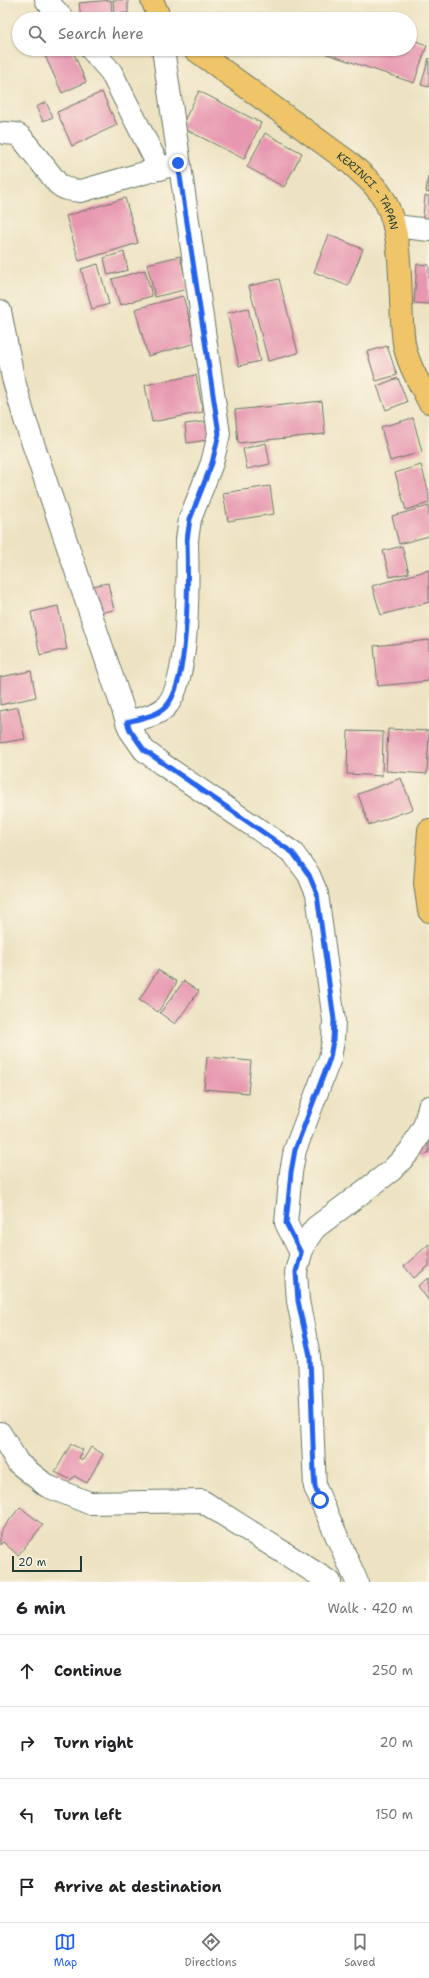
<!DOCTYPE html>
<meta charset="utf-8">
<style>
:root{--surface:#fff;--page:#f2f2f2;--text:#202124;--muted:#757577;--line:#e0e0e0;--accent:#2563eb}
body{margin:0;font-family:"Shantell Sans",sans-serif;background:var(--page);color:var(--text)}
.scale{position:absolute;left:12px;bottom:10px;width:70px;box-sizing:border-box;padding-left:4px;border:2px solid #1f3d34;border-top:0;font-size:11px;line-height:14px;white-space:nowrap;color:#1f3d34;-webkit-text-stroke:3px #fcf5e5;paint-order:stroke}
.stop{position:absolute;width:12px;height:12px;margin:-9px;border:3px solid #2563eb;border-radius:50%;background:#fff}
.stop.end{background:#2563eb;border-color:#fff;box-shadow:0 1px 4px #0008}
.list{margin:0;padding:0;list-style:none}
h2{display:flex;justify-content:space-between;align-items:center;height:52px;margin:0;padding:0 16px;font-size:17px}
h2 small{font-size:13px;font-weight:400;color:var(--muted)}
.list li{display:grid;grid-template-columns:26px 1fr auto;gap:12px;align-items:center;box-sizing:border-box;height:72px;padding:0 16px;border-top:1px solid var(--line)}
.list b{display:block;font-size:15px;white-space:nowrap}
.list em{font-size:13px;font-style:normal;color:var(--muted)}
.icon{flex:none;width:22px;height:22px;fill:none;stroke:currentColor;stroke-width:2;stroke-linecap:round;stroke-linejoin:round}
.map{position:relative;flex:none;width:429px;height:1582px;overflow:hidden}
.search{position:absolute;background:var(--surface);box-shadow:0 1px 3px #0004;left:12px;right:12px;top:12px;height:44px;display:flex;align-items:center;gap:10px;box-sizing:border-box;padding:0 14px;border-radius:22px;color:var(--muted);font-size:15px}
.sheet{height:340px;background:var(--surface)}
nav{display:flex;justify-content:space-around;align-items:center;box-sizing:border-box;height:56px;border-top:1px solid var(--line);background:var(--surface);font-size:11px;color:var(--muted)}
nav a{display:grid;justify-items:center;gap:2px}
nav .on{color:var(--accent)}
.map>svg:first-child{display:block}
</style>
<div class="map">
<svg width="429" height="1582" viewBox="0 0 429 1582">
<rect width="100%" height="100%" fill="#fcf5e5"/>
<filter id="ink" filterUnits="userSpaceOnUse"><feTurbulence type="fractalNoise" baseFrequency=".025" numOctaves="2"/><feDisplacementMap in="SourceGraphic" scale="8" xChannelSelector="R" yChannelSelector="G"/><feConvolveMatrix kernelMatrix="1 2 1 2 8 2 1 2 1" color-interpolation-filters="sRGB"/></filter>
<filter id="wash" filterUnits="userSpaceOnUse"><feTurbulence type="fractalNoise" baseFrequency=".012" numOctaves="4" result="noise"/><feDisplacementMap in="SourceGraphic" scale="16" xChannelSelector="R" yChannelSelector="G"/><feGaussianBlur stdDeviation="0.9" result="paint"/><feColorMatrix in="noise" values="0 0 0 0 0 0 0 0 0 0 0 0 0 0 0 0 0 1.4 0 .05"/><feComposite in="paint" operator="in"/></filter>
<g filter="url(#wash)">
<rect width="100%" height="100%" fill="#ede3c3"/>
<g id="blocks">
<!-- building -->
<g fill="#e798b0">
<path d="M111 0 112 17 126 15 127 19H81L79 3Z"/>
<path d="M113 0H128V13L114 14Z"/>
<path d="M337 15 349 19H335Z"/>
<path d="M410 39 427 45 414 83 324 53 325 49H410Z"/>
<path d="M42 49H72L86 82 62 93Z"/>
<path d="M429 58V87L421 85Z"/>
<path d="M199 91 261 123 244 159 181 127Z"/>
<path d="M102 92 117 125 72 146 57 112Z"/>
<path d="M46 102 53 117 43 121 36 107Z"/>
<path d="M265 133 302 153 284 187 247 167Z"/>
<path d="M428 176H429V193L426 192Z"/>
<path d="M425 196H429V226L422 225Z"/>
<path d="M125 198 138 243 79 261 66 216Z"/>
<path d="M329 235 363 249 348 286 314 272Z"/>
<path d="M124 252 128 270 108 275 104 258Z"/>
<path d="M180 256 188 289 155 297 147 264Z"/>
<path d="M98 264 109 304 92 309 81 269Z"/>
<path d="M417 264 429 265V304L414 303Z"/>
<path d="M145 270 152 296 120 305 112 279Z"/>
<path d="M279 279 298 353 268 361 249 286Z"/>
<path d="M183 296 196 343 148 356 135 309Z"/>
<path d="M248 308 260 361 239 366 227 313Z"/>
<path d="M387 346 397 375 376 381 367 352Z"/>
<path d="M196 375 203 412 152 422 145 385Z"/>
<path d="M398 378 407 402 386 410 377 386Z"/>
<path d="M322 401 325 434 238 443 235 410Z"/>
<path d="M413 418 422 452 390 461 381 427Z"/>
<path d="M211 421 214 439 187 443 185 424Z"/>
<path d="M266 443 270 464 247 469 243 449Z"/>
<path d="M421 465 429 493V503L406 510 395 473Z"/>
<path d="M270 486 274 514 228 521 223 493Z"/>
<path d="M429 506V536L399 544 392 516Z"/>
<path d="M402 546 409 573 390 577 383 551Z"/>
<path d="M429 570V602L381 615 372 586Z"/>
<path d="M108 583 114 610 92 614 87 587Z"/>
<path d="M58 606 67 649 40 655 31 612Z"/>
<path d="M429 640V681L378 686 374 646Z"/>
<path d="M31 671 36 697 0 705V677Z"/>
<path d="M18 707 25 739 0 743V711Z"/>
<path d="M388 729 429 731 427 774 386 771Z"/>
<path d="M348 731 383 732 382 776 347 774Z"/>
<path d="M401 778 413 809 369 825 358 794Z"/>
<path d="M158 970 177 982 158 1012 139 1000Z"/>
<path d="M184 981 199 991 175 1024 160 1013Z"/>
<path d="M207 1057 251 1061 248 1093 204 1089Z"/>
<path d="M429 1135V1152L423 1156 415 1145Z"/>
<path d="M429 1244V1266L414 1278 404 1266Z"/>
<path d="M429 1278V1301L418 1286Z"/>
<path d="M71 1444 83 1450 79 1458 83 1460 91 1447 103 1454 87 1483 74 1476 71 1480 55 1472Z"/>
<path d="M20 1507 43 1525 18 1555 3 1542 0 1545V1532Z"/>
</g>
</g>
</g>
<g filter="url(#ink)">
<use href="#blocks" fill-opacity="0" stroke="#677766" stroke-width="1"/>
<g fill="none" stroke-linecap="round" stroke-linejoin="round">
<defs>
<g id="minor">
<path d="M46 0 63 19"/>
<path d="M91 49 111 72 160 169"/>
<path d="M4 133 16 134 21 137 58 184C65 190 72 190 81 191L179 163"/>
<path d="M395 226 429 230"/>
<path d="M0 311 13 378 26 423 130 730 144 750 162 764 293 853 309 875 317 894 334 1021 333 1040 330 1058 295 1150 291 1172 286 1223 301 1253"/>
<path d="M127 722C140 718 160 716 168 704 190 675 188 578 187 540L190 519 212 463 219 434 163 49"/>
<path d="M0 1433 18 1463 47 1486 89 1503 202 1501 330 1582"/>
<path d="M357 1582 315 1487 309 1356 298 1301 296 1272 301 1253 306 1241 315 1228 392 1170 410 1151 425 1124 429 1107"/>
</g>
<g id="highway">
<path d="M152 0 160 19"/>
<path id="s1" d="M194 49 350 163C363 175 377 186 385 201 405 238 398 301 404 343 407 363 420 384 429 402"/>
<path d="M429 830 425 883 429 911"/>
</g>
</defs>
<!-- minor casing -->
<use href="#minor" stroke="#677766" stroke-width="24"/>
<!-- highway casing -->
<use href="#highway" stroke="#677766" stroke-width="24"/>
<!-- minor -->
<use href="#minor" stroke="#fff" stroke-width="22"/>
<!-- highway -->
<use href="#highway" stroke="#f0c469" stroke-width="22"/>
</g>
</g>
<g fill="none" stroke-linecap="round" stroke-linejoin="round" filter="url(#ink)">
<!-- route -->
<path stroke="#2563eb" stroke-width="5" d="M178 163 219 434 212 463 190 519 187 540C188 578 190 675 168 704 160 716 140 718 127 722L130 730 144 750 293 853 309 875 317 894 334 1020 333 1040 330 1058 295 1150 291 1172 286 1223 301 1253 296 1272 298 1301 310 1356 314 1474 315 1487 320 1500"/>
</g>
<g text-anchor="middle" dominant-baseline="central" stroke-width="3" stroke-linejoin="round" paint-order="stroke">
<!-- street labels -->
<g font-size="11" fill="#1f3d34" stroke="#fcf5e5">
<text stroke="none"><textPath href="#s1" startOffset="227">KERINCI - TAPAN</textPath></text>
</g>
</g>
</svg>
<div class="scale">20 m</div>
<div class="stop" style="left:320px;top:1500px"></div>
<div class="stop end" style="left:178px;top:163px"></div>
<div class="search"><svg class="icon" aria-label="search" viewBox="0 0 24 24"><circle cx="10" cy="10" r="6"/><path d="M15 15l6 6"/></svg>Search here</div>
</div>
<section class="sheet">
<h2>6 min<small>Walk · 420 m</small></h2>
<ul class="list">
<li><svg class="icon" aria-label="ahead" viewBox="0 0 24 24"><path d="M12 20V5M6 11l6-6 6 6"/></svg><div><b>Continue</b></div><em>250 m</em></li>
<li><svg class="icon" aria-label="right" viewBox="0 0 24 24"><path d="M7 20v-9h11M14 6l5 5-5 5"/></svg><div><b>Turn right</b></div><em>20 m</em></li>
<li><svg class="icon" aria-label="left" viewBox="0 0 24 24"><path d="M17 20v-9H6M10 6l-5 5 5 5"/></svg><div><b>Turn left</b></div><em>150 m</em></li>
<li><svg class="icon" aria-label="arrive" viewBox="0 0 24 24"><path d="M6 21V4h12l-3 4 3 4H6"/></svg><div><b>Arrive at destination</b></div></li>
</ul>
</section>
<nav>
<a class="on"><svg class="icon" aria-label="map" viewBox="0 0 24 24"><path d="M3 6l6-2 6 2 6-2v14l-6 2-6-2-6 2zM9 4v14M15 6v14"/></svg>Map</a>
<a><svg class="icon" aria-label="directions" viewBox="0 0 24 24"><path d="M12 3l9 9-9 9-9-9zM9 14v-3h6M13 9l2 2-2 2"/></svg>Directions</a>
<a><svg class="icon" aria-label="saved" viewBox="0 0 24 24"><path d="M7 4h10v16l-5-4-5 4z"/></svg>Saved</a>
</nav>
